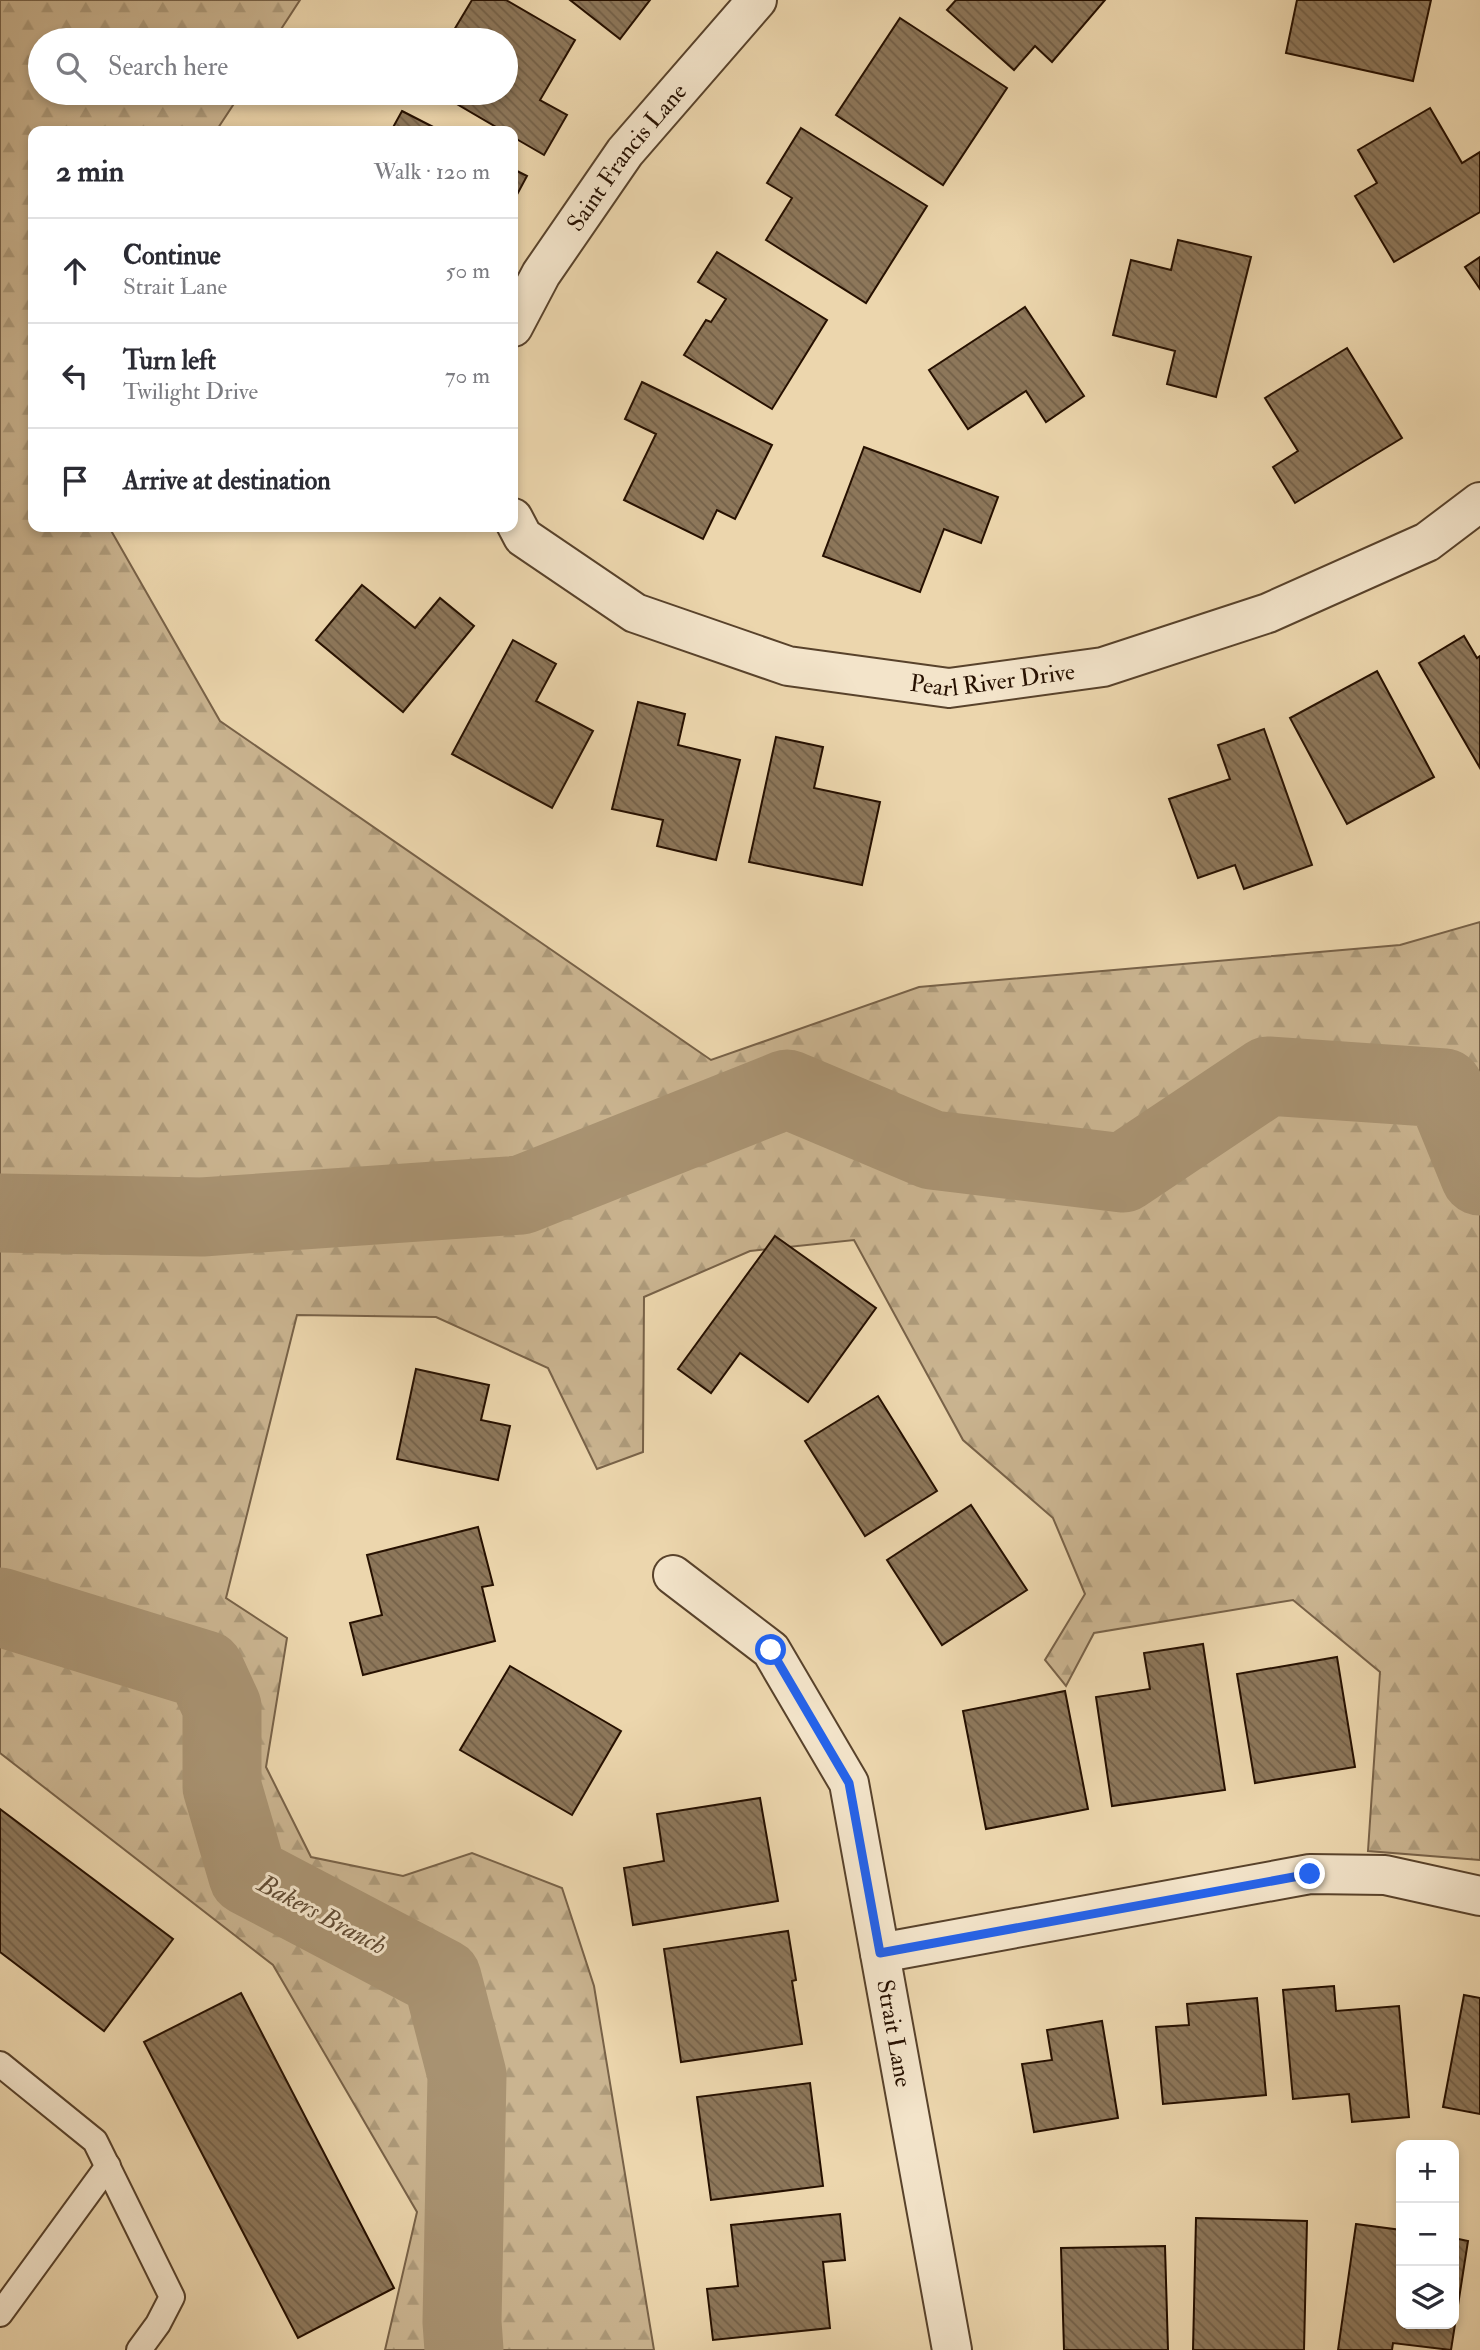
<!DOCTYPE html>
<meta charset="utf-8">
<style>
:root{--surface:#fff;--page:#f7f7f7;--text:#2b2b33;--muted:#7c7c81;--line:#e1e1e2}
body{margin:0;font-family:"IM FELL Double Pica",serif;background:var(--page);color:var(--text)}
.controls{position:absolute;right:21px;bottom:21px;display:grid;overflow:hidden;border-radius:14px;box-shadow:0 4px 10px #0003}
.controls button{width:63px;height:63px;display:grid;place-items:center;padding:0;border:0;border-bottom:2px solid var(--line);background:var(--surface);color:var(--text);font:35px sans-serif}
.stop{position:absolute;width:21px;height:21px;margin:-16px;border:5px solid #2563eb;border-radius:50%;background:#fff}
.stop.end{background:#2563eb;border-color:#fff;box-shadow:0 2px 7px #0008}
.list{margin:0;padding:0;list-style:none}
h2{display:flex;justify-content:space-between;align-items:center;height:91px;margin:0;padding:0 28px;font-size:30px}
h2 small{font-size:23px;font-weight:400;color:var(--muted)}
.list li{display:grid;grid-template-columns:46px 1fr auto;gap:21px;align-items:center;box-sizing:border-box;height:105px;padding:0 28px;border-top:2px solid var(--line)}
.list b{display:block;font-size:26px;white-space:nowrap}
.list p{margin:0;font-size:23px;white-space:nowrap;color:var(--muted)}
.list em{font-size:23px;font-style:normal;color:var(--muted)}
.icon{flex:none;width:38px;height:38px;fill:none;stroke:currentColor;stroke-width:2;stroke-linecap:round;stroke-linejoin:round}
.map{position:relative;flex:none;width:1480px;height:2350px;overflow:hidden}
.search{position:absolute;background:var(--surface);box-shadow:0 4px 10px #0003;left:28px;top:28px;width:490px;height:77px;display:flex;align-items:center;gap:18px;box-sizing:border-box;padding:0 24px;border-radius:38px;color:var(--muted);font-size:26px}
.panel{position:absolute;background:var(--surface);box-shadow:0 4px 10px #0003;left:28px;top:126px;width:490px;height:406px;border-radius:14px}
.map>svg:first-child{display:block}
</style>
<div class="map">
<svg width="1480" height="2350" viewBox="0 0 1480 2350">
<defs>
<pattern id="forest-firs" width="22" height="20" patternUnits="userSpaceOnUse" patternTransform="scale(1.75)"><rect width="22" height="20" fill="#cab490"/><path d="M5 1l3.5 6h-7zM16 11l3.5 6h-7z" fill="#ad9a7a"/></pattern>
<pattern id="building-back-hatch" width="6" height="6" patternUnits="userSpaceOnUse" patternTransform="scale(1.75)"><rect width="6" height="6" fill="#8d775a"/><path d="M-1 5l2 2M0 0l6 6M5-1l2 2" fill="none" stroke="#736048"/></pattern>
</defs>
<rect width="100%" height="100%" fill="#ecd6ad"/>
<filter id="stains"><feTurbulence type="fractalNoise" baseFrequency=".00286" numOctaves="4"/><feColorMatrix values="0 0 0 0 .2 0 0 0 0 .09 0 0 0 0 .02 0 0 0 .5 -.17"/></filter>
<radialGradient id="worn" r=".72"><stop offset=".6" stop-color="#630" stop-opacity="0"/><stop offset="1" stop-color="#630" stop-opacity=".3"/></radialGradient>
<!-- forest -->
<path fill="url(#forest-firs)" stroke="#786248" stroke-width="2" d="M0 0H300L274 40H40V93H241L216 131H33V527H109L220 721 711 1060 919 987 1400 945 1480 922V1860L1368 1851 1380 1672 1293 1600 1094 1633 1066 1686 1045 1660 1085 1594 1053 1518 963 1440 854 1240 750 1251 644 1297 643 1452 597 1469 548 1368 436 1317 297 1315 226 1598 287 1638 266 1767 311 1857 403 1876 472 1853 562 1888 594 1986 654 2350H385L417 2212 273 1965 0 1753Z"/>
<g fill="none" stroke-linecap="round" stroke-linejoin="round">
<!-- river -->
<g stroke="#a99372" stroke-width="79">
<path d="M0 1213 202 1217 521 1195 787 1089 932 1150 1123 1173 1268 1076 1444 1088 1480 1176"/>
<path d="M0 1607 205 1670 222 1707V1787L248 1876 442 1978 467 2075 462 2322 464 2350"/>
</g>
</g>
<!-- building -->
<g fill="url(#building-back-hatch)" stroke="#261000" stroke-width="2">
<path d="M472 0H506L575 40 540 100 567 115 544 155 513 137V131H503L438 93H506V40H448Z"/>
<path d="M570 0H650L620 39Z"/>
<path d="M956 0H1105L1052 62 1035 46 1014 70 947 10Z"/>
<path d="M1297 0H1431L1413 81 1286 53Z"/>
<path d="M900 18 1007 88 943 185 836 115Z"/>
<path d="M1430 108 1462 163 1480 152V212L1394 262 1355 196 1377 183 1358 150Z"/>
<path d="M402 111 441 131H391Z"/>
<path d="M801 128 927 206 866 303 766 240 792 198 767 183Z"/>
<path d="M513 169 527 176 513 202Z"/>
<path d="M1178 240 1251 257 1216 397 1167 384 1175 351 1113 335 1131 260 1171 270Z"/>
<path d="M717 252 827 320 772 409 684 355 706 320 711 322 726 299 698 282Z"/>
<path d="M1480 257V289L1465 267Z"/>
<path d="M1025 307 1084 396 1046 422 1026 391 968 429 929 370Z"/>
<path d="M1347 348 1402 438 1295 503 1273 467 1298 451 1265 398Z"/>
<path d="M642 382 772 445 735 519 717 510 703 539 624 500 656 434 625 419Z"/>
<path d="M864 447 998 497 981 543 944 529 920 592 823 556Z"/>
<path d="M362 585 415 628 440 598 474 626 403 712 316 640Z"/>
<path d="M1464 636 1477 658 1480 656V768L1419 663Z"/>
<path d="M513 640 556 664 536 701 593 731 552 808 452 754Z"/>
<path d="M1377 671 1434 777 1347 824 1290 718Z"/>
<path d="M638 702 685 714 678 745 740 760 716 860 657 846 663 820 612 809Z"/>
<path d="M1264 729 1312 865 1244 889 1235 865 1198 878 1169 799 1230 779 1218 745Z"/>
<path d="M776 737 823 747 814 788 880 802 862 885 749 862Z"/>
<path d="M775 1236 876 1308 808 1402 740 1353 711 1393 678 1369Z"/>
<path d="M416 1369 489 1385 481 1420 510 1426 498 1480 397 1459Z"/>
<path d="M878 1396 937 1491 865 1536 805 1441Z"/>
<path d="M971 1505 1027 1590 942 1645 887 1560Z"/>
<path d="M478 1527 493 1585 482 1587 495 1641 363 1675 350 1623 382 1615 367 1555Z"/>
<path d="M1203 1644 1225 1790 1112 1806 1096 1697 1150 1689 1144 1653Z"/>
<path d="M1337 1657 1355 1767 1255 1783 1237 1674Z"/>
<path d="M510 1666 621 1731 572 1815 460 1750Z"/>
<path d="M1065 1691 1088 1809 986 1829 963 1711Z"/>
<path d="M760 1798 778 1901 633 1925 624 1868 664 1861 657 1814Z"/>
<path d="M0 1809 173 1939 104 2031 0 1952Z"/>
<path d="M788 1931 796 1980 792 1981 802 2044 681 2062 664 1949Z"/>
<path d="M1334 1986 1336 2011 1399 2006 1409 2117 1352 2122 1349 2094 1293 2099 1283 1990Z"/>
<path d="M241 1993 394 2288 298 2338 144 2042Z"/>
<path d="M1464 1995 1480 1998V2114L1443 2107Z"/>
<path d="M1257 1998 1266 2095 1163 2104 1156 2027 1189 2025 1187 2004Z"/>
<path d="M1102 2021 1118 2118 1034 2132 1022 2064 1052 2060 1047 2030Z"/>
<path d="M810 2083 823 2186 711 2200 697 2097Z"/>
<path d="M840 2214 845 2260 823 2262 830 2328 713 2340 707 2289 738 2286 731 2225Z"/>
<path d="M1196 2218 1307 2221 1304 2350H1193Z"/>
<path d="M1356 2224 1401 2230V2324H1454V2238L1468 2241 1451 2350 1393 2343 1392 2350H1338Z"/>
<path d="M1165 2246 1168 2350H1064L1061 2248Z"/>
</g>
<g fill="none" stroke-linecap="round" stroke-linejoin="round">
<defs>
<g id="service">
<path d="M0 2064 95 2141 172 2297 158 2324 139 2350"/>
<path d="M0 2314 108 2166"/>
</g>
<g id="minor">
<path id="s1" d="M513 327 541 274 625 152 757 0"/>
<path id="s2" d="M513 518 523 537 635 613 788 666 949 688 1103 667 1268 613 1427 542 1480 502"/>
<path id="s3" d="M673 1575 771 1650 849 1783 952 2350"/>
<path d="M880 1953 1310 1874 1385 1875 1480 1896"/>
</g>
</defs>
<!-- service casing -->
<use href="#service" stroke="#58422b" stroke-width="28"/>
<!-- minor casing -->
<use href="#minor" stroke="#58422b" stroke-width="42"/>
<!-- service -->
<use href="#service" stroke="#f3e4ca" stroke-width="24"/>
<!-- minor -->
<use href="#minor" stroke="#f3e4ca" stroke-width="38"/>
</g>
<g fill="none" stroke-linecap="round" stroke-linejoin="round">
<!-- route -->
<path stroke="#2563eb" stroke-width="9" d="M771 1650 849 1783 880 1953 1310 1874"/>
</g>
<g text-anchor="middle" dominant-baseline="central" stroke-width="6" stroke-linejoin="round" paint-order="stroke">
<!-- street labels -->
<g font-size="24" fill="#261000" stroke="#f3e4ca">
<text stroke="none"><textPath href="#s1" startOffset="205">Saint Francis Lane</textPath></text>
<text stroke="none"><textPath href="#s2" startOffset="525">Pearl River Drive</textPath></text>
<text stroke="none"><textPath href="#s3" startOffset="532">Strait Lane</textPath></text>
</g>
<!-- water labels -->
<g font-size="26" font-style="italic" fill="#614b33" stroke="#f3e4ca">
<text transform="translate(322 1915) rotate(28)">Bakers Branch</text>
</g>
</g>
<rect width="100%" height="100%" filter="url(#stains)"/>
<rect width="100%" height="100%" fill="url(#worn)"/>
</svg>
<div class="controls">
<button>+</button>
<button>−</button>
<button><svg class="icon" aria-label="layers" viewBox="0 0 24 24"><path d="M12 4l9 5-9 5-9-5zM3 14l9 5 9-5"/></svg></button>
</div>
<div class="stop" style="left:771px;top:1650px"></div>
<div class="stop end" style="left:1310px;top:1874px"></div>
<div class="search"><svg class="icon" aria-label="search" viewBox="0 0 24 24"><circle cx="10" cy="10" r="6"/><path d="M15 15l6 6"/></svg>Search here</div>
<section class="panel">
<h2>2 min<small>Walk · 120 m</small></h2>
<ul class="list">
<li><svg class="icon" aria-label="ahead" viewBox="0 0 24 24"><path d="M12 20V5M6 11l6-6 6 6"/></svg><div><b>Continue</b><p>Strait Lane</p></div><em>50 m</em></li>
<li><svg class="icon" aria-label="left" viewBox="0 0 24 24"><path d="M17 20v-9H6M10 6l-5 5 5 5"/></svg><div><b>Turn left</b><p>Twilight Drive</p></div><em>70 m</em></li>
<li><svg class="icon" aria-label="arrive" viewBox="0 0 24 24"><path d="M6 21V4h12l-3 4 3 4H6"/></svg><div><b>Arrive at destination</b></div></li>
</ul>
</section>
</div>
